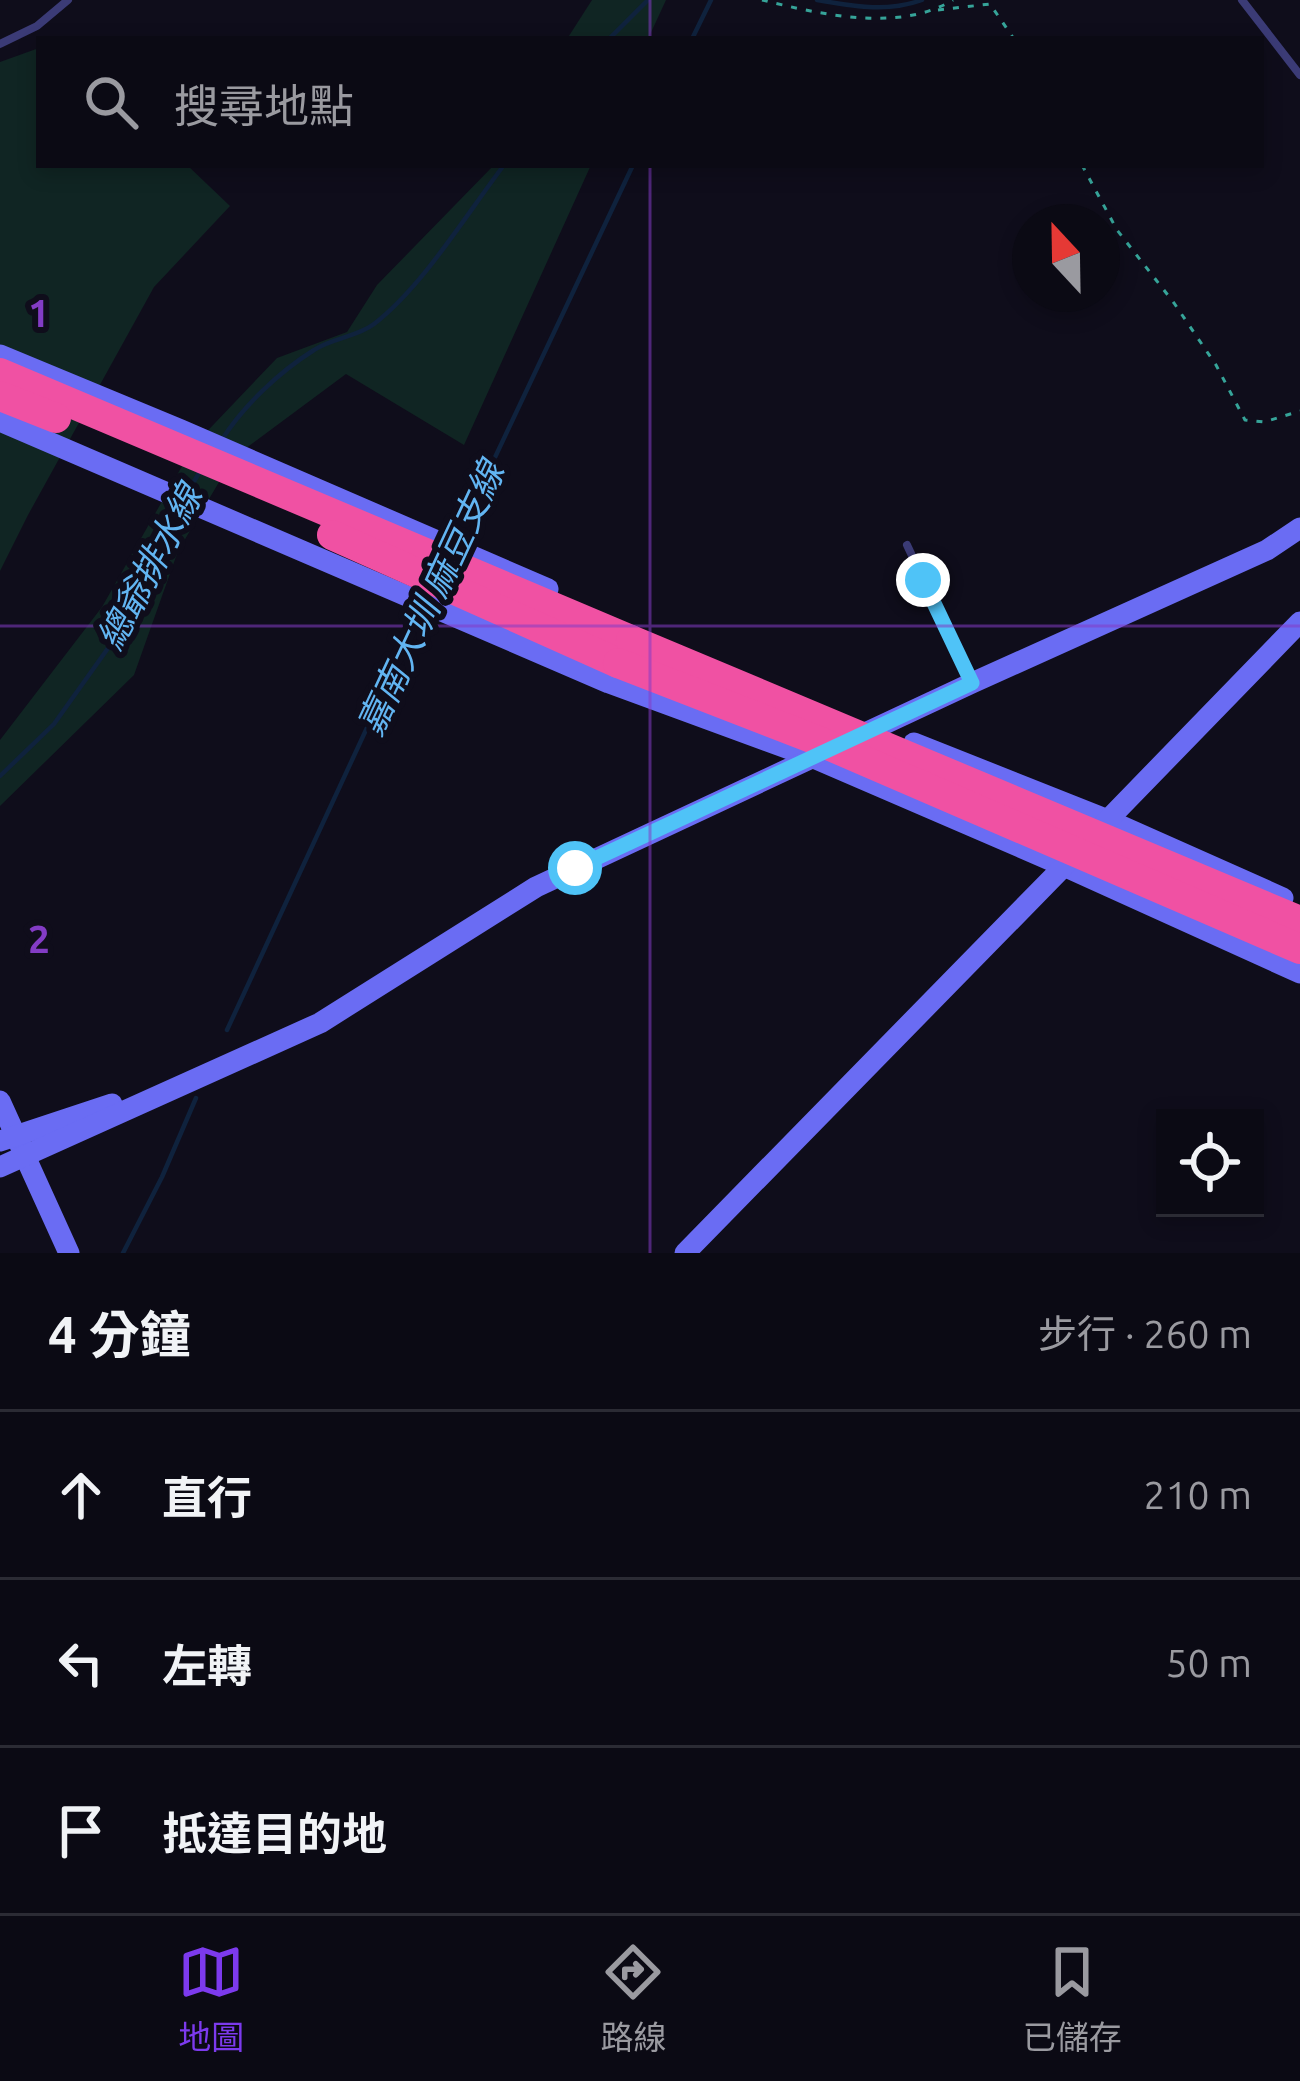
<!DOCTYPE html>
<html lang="zh-TW">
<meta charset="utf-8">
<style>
:root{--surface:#0b0a14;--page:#14131d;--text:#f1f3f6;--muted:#9a9aa0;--line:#2b2b34;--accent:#7c3aed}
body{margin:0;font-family:Ubuntu,"Noto Sans TC",sans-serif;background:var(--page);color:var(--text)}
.controls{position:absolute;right:36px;bottom:36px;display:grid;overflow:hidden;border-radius:0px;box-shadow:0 6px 18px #0003}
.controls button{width:108px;height:108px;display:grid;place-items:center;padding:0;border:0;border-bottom:3px solid var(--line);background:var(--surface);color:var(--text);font:60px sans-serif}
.compass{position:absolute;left:1012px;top:204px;width:108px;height:108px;border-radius:50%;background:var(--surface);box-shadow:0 6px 18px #0003;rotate:338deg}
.stop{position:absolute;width:36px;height:36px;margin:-27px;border:9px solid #4fc3f7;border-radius:50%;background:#fff}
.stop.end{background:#4fc3f7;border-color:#fff;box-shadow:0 3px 12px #0008}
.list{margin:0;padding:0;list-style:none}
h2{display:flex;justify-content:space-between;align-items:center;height:156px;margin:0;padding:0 48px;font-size:51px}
h2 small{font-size:39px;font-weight:400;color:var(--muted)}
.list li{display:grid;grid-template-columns:78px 1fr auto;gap:36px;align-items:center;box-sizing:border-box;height:168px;padding:0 48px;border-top:3px solid var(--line)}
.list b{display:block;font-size:45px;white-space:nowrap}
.list em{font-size:39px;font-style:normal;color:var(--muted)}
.icon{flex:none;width:66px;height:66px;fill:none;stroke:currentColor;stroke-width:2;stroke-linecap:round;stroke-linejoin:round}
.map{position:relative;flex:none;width:1300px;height:1253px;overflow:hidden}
.search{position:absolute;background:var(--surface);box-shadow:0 6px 18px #0003;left:36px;right:36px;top:36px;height:132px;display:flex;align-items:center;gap:30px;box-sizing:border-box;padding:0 42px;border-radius:0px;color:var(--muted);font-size:45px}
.sheet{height:660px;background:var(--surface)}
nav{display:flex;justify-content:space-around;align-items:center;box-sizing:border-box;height:168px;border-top:3px solid var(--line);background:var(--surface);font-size:33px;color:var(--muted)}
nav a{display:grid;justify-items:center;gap:6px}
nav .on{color:var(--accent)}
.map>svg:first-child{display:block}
</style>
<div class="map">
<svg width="1300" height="1253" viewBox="0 0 1300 1253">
<rect width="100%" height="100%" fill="#0f0d1b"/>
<!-- green -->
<g fill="#102523">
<path d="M592 0H666L648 39H567Z"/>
<path d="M39 48V165H187L230 206 154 287 28 515 0 571V62Z"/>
<path d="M494 165H591L464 445 346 374 234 457 178 551 134 675 0 806V740L102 607 194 445 277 358 347 332 377 285Z"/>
</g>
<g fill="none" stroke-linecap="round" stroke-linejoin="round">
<!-- stream -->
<g stroke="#0f223d" stroke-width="4.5">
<path d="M817 0C853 6 886 13 922 0"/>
<path d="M609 39 648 0"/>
<path d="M692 39 711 0"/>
<path d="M221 441C243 406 279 372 314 350 332 338 357 337 374 324 423 286 466 215 504 165"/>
<path d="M188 491 201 470"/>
<path d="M456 540 633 165"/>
<path d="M0 776 54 724 111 644 137 595 160 533 178 505"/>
<path d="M227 1030 422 609"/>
<path d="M123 1253 162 1177 196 1098"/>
</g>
<!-- path -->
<g stroke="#36a499" stroke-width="3" stroke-dasharray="6 9" stroke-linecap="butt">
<path d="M762 0C819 14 899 33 953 0"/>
<path d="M938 10 990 4 1014 39"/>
<path d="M1082 165 1117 230 1174 303 1216 365 1245 420 1264 422 1300 411"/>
</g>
<!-- lane -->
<g stroke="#3b3b76" stroke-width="8">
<path d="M1242 0 1300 75"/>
<path d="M0 44 37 26 68 0"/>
<path d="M907 545 971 681"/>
</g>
<!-- secondary -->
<g stroke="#6a6cf3" stroke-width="21">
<path d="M0 355 181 430 548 589"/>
<path d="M0 421 609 683 814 758 1064 866 1300 973"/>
<path d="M914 743 1108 820 1283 898"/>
<path d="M1100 828 1300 622"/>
<path d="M0 1101 69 1253"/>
<path d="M0 1141 112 1104"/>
<path d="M0 1167 320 1023 536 887 972 683 1267 550 1300 528"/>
<path d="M685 1253 1070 860"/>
</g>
<!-- highway -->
<g stroke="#f051a3" stroke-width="30">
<path d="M0 373 631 640"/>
<path d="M0 396 56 418"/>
<path d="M332 535 618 663"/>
</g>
<!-- highway-bridge -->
<g stroke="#f051a3" stroke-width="30">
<path d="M631 640 1300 921"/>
<path d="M618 663 814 739 1300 949"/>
</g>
</g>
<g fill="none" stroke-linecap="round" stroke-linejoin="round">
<!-- route -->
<path stroke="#4fc3f7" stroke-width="15" d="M575 868 972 683 923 580"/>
</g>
<!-- grid -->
<path fill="none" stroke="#833cc5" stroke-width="3" stroke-opacity="0.55" d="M650 0V39M650 165V1253M0 626H1300"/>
<g text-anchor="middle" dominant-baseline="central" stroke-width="12" stroke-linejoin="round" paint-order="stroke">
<!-- water labels -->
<g font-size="36" font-style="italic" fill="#62b5f2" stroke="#0f0d1b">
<text transform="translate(149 567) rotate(-62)">總爺排水線</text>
<text transform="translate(430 598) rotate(-65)">嘉南大圳 麻豆支線</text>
</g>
</g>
<g font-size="39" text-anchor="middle" font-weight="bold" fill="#833cc5" stroke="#0f0d1b" stroke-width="12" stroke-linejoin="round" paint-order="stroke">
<text x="39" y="327">1</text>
<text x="39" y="953">2</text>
</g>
</svg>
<div class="controls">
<button><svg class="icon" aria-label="locate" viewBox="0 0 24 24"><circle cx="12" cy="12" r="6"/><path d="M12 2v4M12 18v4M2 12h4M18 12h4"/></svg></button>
</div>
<svg class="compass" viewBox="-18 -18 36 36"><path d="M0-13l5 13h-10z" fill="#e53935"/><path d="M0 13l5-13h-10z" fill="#9a9aa0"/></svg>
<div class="stop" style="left:575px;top:868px"></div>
<div class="stop end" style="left:923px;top:580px"></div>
<div class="search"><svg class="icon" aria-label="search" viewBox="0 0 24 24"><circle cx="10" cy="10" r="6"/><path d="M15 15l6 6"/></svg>搜尋地點</div>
</div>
<section class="sheet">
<h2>4 分鐘<small>步行 · 260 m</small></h2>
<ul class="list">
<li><svg class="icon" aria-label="ahead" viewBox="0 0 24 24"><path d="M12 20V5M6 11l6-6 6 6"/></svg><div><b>直行</b></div><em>210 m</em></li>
<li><svg class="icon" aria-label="left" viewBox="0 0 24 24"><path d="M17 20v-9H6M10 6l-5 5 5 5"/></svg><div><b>左轉</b></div><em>50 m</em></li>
<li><svg class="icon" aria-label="arrive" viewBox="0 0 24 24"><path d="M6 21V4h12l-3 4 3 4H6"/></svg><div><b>抵達目的地</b></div></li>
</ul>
</section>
<nav>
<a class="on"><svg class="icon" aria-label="map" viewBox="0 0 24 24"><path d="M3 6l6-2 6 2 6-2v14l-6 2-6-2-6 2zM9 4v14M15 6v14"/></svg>地圖</a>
<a><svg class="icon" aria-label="directions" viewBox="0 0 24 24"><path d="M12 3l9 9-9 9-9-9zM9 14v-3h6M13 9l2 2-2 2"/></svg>路線</a>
<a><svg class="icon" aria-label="saved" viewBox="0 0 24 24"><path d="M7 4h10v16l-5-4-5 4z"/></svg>已儲存</a>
</nav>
